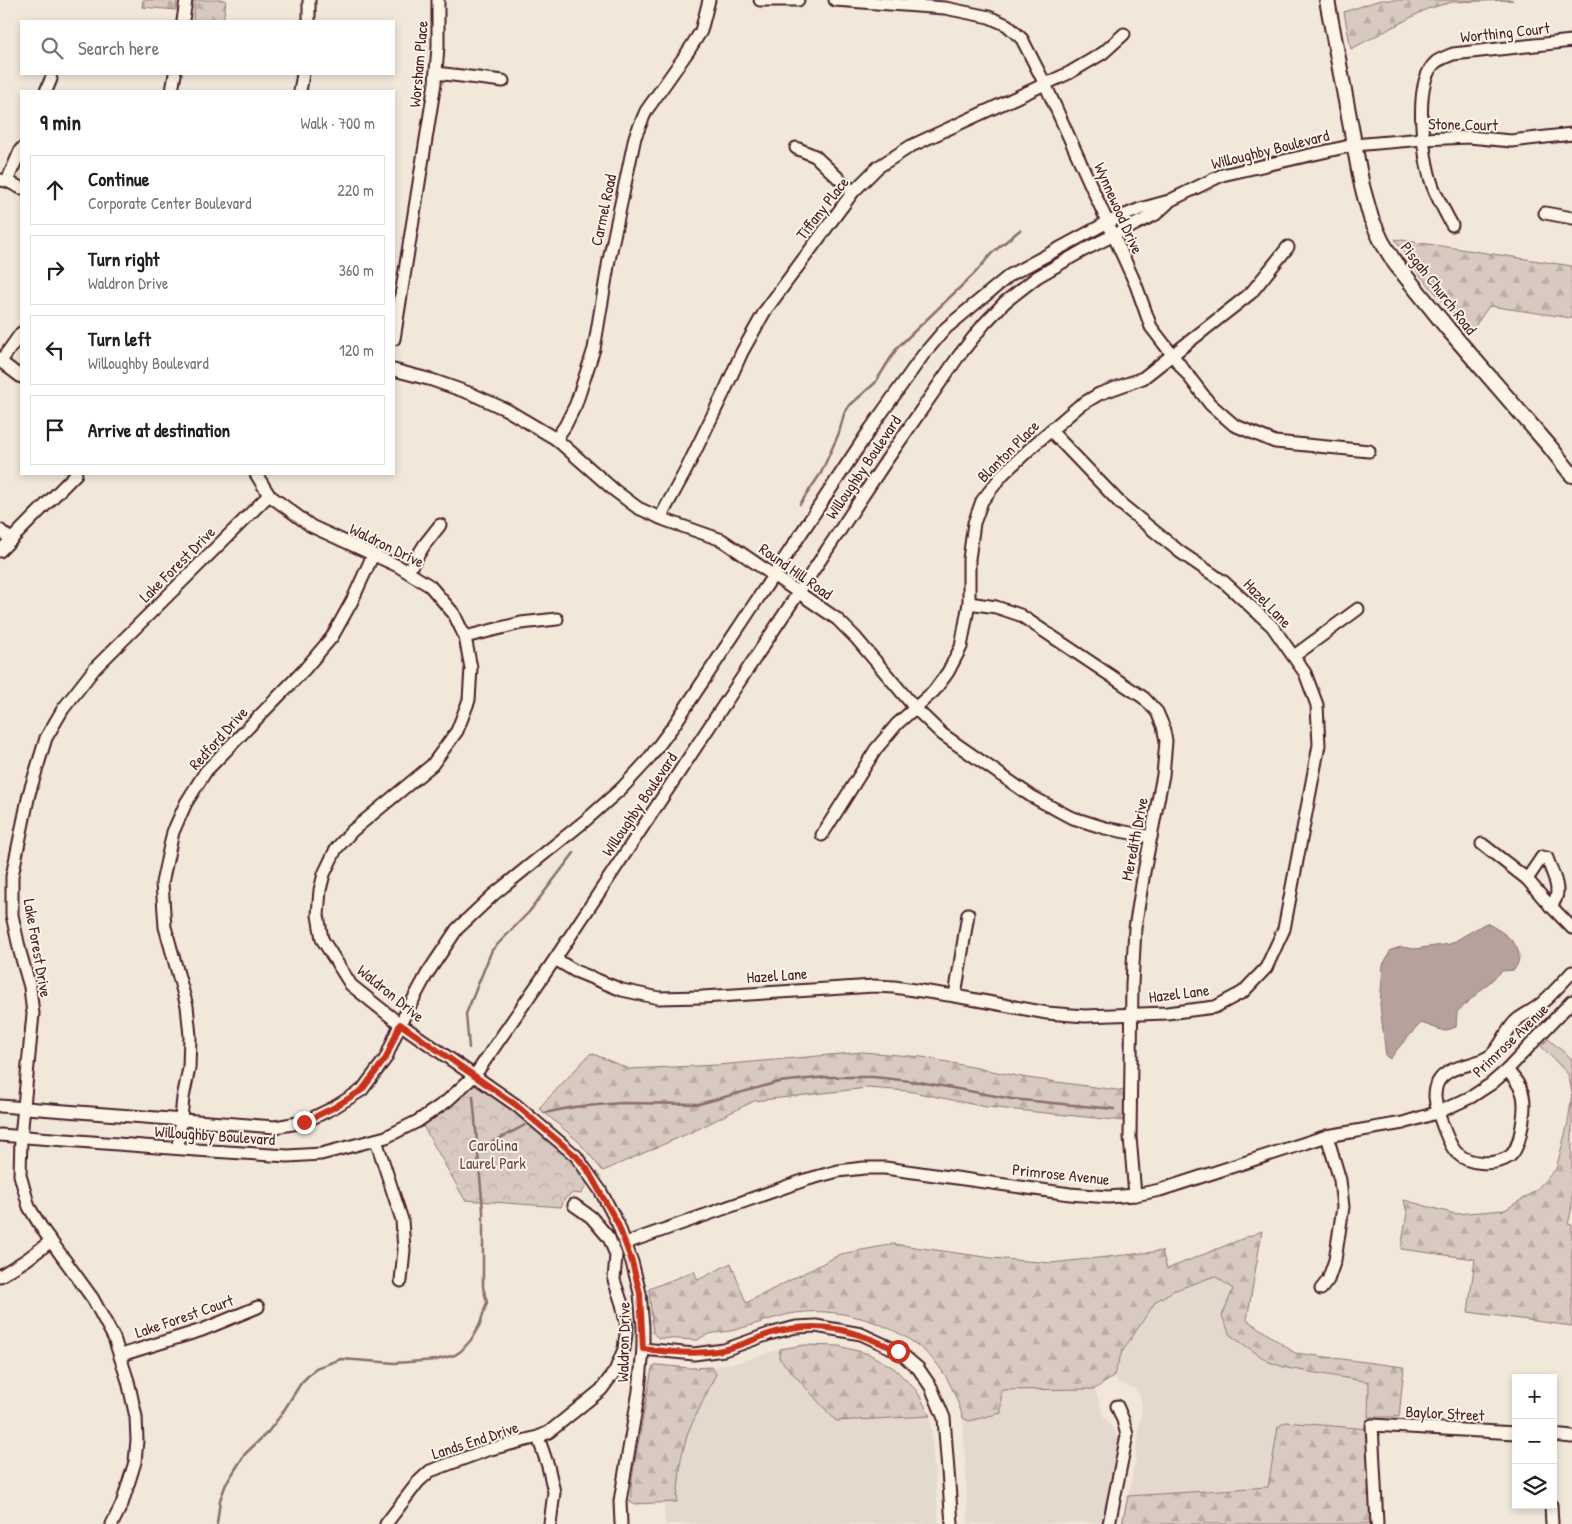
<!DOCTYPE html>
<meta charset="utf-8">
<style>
:root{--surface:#fff;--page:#f2f2f2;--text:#202124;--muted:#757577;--line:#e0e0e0}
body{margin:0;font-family:"Patrick Hand",sans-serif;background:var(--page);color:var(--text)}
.controls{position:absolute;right:15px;bottom:15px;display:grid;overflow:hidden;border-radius:0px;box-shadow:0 2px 8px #0003}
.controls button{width:45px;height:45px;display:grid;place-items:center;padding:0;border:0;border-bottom:1px solid var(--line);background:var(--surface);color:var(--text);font:25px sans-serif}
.stop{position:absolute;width:15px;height:15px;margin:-11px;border:4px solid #c8321e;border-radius:50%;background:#fff}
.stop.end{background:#c8321e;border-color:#fff;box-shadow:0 1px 5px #0008}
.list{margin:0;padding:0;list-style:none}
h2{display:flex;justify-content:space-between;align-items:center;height:65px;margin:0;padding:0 20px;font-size:21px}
h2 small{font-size:16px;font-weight:400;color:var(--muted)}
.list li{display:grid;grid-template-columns:32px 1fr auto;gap:15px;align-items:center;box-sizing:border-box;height:70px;margin:0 10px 10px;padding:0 10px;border:1px solid var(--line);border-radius:0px}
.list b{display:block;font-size:19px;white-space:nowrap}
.list p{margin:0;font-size:16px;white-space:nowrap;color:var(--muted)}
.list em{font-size:16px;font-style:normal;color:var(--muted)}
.icon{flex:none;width:28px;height:28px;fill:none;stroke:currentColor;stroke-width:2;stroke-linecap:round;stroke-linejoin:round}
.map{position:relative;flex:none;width:1572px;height:1524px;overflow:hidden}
.search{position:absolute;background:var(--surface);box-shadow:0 2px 8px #0003;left:20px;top:20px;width:375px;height:55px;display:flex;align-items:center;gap:12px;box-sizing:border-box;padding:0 18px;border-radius:0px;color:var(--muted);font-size:19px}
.panel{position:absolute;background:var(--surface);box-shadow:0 2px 8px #0003;left:20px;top:90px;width:375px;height:385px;border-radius:0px}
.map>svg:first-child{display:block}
</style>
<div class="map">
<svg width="1572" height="1524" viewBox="0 0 1572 1524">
<defs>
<pattern id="forest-firs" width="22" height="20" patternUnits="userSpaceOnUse" patternTransform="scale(1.25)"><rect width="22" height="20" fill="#d8cac0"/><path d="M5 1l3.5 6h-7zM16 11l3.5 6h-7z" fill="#bbada5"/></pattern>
<pattern id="park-crowns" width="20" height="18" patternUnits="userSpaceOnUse" patternTransform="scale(1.25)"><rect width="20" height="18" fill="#d8cac0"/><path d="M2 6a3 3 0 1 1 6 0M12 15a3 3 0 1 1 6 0" fill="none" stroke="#bbada5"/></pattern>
</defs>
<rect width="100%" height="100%" fill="#f1e8da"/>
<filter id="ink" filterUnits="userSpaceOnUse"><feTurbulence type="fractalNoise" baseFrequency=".02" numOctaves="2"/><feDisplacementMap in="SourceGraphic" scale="10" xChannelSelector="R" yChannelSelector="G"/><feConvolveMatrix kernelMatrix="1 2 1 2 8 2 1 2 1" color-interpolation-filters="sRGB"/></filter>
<g filter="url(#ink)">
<!-- built -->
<g fill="#e4d9cd">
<path d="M1215 1276 1233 1289 1222 1316 1230 1335 1269 1362 1287 1368 1369 1382 1368 1429 1278 1427 1268 1487 1128 1496 1135 1461 1142 1406 1140 1396 1135 1389 1121 1384 1113 1377 1122 1352 1156 1301 1173 1291Z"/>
<path d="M780 1349 779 1358 836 1421 930 1416 939 1524H665L664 1502 677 1501 681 1459 688 1432 716 1374 712 1367 743 1361Z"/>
<path d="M1095 1389 1104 1417 1116 1433 1119 1443V1459L1106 1517 1102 1521 1098 1523 1083 1522 1043 1524H971L968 1521 963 1418 970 1421 1001 1390Z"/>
</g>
<!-- forest -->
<g fill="url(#forest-firs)" stroke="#917476">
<path d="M143 0H177L176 10 142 7Z"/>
<path d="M195 0H226L223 21H193Z"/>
<path d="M1380 0H1513L1452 2 1427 9 1351 49 1344 12Z"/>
<path d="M1395 239 1572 266V318L1489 306 1470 333 1419 274Z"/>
<path d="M1548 1039 1572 1059V1092L1568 1074 1541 1046Z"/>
<path d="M863 1052 922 1057 1027 1078 1124 1091 1125 1121 986 1107 908 1091 867 1088 754 1101 696 1130 603 1171 579 1142 539 1108 591 1053 629 1069 718 1065Z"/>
<path d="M1572 1093V1207L1568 1224 1572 1225V1326L1468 1312 1475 1259 1401 1249 1407 1213 1404 1200 1455 1214 1505 1210 1535 1191 1556 1169 1568 1123Z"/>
<path d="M1262 1231 1247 1320 1295 1353 1404 1367 1399 1417H1368L1369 1382 1287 1368 1269 1362 1230 1335 1222 1316 1233 1289 1215 1276 1173 1291 1156 1301 1122 1352 1113 1377 1095 1389 1001 1390V1413L969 1421 963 1418C957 1399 950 1380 937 1364 906 1326 843 1306 796 1313 780 1315 763 1322 748 1326 742 1328 736 1330 730 1331 718 1333 707 1332 698 1340L658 1338 653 1333 649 1289 694 1271 698 1280 731 1263 746 1303 841 1254 894 1244 992 1258 1051 1263 1162 1251 1167 1269Z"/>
<path d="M805 1345 839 1346 869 1354 894 1368 917 1391 930 1416 836 1421 779 1358 780 1349Z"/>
<path d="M657 1365 690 1368 712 1367 716 1374 688 1432 681 1459 677 1502 633 1504 630 1502 632 1478 652 1368Z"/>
<path d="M1285 1422 1368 1429 1372 1524H1122L1128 1496 1268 1487 1278 1427Z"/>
</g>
<!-- park -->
<path fill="url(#park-crowns)" stroke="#917476" d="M476 1085 481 1087 520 1115 573 1159 589 1182 581 1194 573 1193 565 1198 561 1207 465 1200 422 1124 466 1091Z"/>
<!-- water -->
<path fill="#b6a19c" stroke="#8b6d6f" d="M1486 923C1504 932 1530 948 1514 970L1502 971 1457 1012 1456 1027 1444 1031 1421 1023 1399 1047 1390 1059 1386 1056 1380 1005 1383 965 1391 950 1401 947 1414 949 1450 944Z"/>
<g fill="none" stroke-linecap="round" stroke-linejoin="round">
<!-- stream -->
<g stroke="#8b6d6f" stroke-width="2.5">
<path d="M800 504 821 473 839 433 844 414 849 406 875 383 897 348 975 273 992 253 1020 230"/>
<path d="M469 1048 466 1014 492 950 529 912 574 853"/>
<path d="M544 1113 574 1107 621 1103 699 1104 779 1082 827 1077H873L920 1082 1012 1099 1114 1109"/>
<path d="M478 1148 493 1142 525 1125"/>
<path d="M217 1524 220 1500 226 1484 245 1454 268 1432 281 1415 301 1383 316 1368 341 1359 395 1363 436 1360 455 1355 461 1351 471 1340 480 1324 487 1302 483 1287V1211L473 1096"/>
</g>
<defs>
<g id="minor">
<path d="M760 0H798"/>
<path d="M835 0 945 8 989 17 1007 25 1022 39 1045 84 1136 285 1151 327 1210 404 1234 425 1275 442 1369 451"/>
<path d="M183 21 186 0"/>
<path d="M309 21V0"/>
<path d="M436 73 503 81"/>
<path d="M46 91 51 79"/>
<path d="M172 91 175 74"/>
<path d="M300 91 303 74"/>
<path d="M796 148 815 156 853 192"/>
<path d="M0 180 7 181 21 188"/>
<path d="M7 181 21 149"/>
<path d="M1545 213 1572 218"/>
<path d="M1452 225C1445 212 1437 198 1432 184 1423 157 1412 82 1436 62 1440 59 1448 56 1453 54L1572 41"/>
<path d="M394 339 435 83 438 47V0"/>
<path d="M0 361 21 377"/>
<path d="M1 361 21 333"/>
<path d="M394 370 432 380 472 394 507 410 556 439 614 490 638 508 665 520 722 540 837 619 856 638 915 708 942 734 1031 796 1070 817 1105 828 1151 837"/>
<path d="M556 439 565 426 576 404 594 349 609 260 635 137 646 111 689 50 701 31 709 0"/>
<path d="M256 474 269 495 311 526 398 566 430 586 454 614 465 637 471 668 469 700 457 731 432 765 352 831 336 849 324 874 320 890 318 915 322 939 351 985 400 1024 516 1105 576 1156 600 1190 618 1224 632 1262 640 1293 643 1327V1349L639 1391 620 1501 621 1524"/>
<path d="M660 518 685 472 726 388 742 352 765 311 853 192 878 167 911 146 1069 73 1103 53 1124 34"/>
<path d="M0 530 11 540"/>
<path d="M0 551 76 474"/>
<path d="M408 571 425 544 440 525"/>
<path d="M969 603 996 607 1020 615 1144 698 1157 712 1163 726 1166 741 1163 775 1144 872 1135 928 1132 984 1130 1137 1135 1195"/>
<path d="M465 637 521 623 557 619"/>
<path d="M1294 656 1358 609"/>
<path d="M822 835 876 749 897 724 934 691 948 672 961 647 969 603V559L974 523 982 501 1003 474 1035 444 1079 406 1099 394 1143 378 1251 293 1288 247"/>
<path d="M1482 844 1527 879 1544 899 1572 928"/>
<path d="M1527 879 1542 857 1547 858C1552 873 1565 894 1550 906"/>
<path d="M555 959 575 971 622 990 659 998 702 997 874 986 894 987 955 996 1047 1013 1085 1016 1167 1013 1215 1007 1243 992 1266 968 1284 929 1319 745 1317 705 1305 673 1272 626 1224 582 1180 552 1121 504 1051 431"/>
<path d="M955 996 968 914"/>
<path d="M1507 1070C1513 1077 1519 1083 1522 1092 1527 1105 1521 1148 1510 1156 1496 1166 1469 1165 1457 1153 1448 1145 1436 1109 1435 1097 1435 1093 1436 1086 1438 1082 1448 1064 1476 1067 1491 1055 1503 1045 1506 1028 1518 1019 1526 1013 1536 1009 1543 1002 1553 993 1563 982 1572 972"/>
<path d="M0 1106 275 1127 304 1122 333 1108 362 1090 386 1058 400 1024 427 974 457 929 493 895 586 820 622 788 647 761 674 725 871 428 923 355 946 328 1010 275 1108 222 1140 209 1169 201 1222 175 1354 145 1423 139 1469 137 1511 141 1572 134"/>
<path d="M0 1135 196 1150 288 1156 321 1154 386 1137 418 1121 447 1101 475 1075 555 959 886 461 958 357 984 324 1005 302 1037 277 1084 250 1156 214 1168 203"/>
<path d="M376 1140 402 1220 404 1250 401 1281"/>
<path d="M178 1148 183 1098 189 1068 190 1036 187 1006 165 927 162 883 173 832 186 803 206 771 304 670 332 637 352 601 373 555"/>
<path d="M626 1243 805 1180 838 1171 864 1168H885L1070 1194 1108 1197 1135 1195 1160 1190 1327 1136 1403 1123 1439 1112 1471 1097 1491 1084 1507 1070 1572 1001"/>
<path d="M0 1276 26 1260 51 1241"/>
<path d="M1321 1289 1328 1280 1335 1260 1343 1207 1340 1180 1327 1136"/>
<path d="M643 1349 694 1354 724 1350 769 1334 796 1327 816 1326 861 1334 898 1351 918 1368 931 1387 944 1418 952 1524"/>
<path d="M121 1355 202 1330 258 1307"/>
<path d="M1553 1435 1572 1437"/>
<path d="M538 1437 548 1466 554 1492 550 1524"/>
<path d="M1551 1505 1552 1524"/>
<path d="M112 1524 122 1504 135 1462 137 1440 136 1417 128 1381 114 1338 93 1299 43 1230 29 1207 20 1175 21 1137 33 1014 30 987 20 952 12 915V876L29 794 46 738 63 709 95 668 269 495"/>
<path d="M386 1524 418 1482 430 1471 487 1450 538 1437 549 1432 601 1390 615 1371 624 1349 627 1327 622 1304 614 1280 616 1255 609 1238 591 1217 574 1205"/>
<path d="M1109 1524 1127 1435 1123 1420 1117 1406"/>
<path d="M1377 1524 1372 1425 1516 1433"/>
</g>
<path id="major" d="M1327 0 1362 186 1371 218 1382 242 1395 263 1448 329 1550 447 1572 475"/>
</defs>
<!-- minor casing -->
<use href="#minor" stroke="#4a1f2b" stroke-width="15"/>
<!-- major casing -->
<use href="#major" stroke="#4a1f2b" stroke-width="18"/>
<!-- minor -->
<use href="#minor" stroke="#fcf5e5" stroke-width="11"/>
<!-- major -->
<use href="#major" stroke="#fcf5e5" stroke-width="14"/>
</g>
</g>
<g fill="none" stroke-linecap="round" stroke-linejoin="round" filter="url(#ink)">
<!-- route -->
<path stroke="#c8321e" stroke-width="6" d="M304 1122 333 1108 362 1090 386 1058 400 1024 516 1105 576 1156 587 1169 618 1224 632 1262 640 1293 643 1349C669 1352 696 1355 722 1350 739 1347 754 1339 769 1334 817 1319 855 1330 898 1351"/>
</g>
<g text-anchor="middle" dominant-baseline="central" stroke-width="4" stroke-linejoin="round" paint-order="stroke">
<!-- street labels -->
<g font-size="16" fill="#4a1f2b" stroke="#fcf5e5">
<text transform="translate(1505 32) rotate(-6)">Worthing Court</text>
<text transform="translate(418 64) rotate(-85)">Worsham Place</text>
<text transform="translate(1463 124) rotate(1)">Stone Court</text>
<text transform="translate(1270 149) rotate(-14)">Willoughby Boulevard</text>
<text transform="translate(822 208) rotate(-52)">Tiffany Place</text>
<text transform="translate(1119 208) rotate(66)">Wynnewood Drive</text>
<text transform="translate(603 210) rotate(-78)">Carmel Road</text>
<text transform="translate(1439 288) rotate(52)">Pisgah Church Road</text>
<text transform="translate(1008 451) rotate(-45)">Blanton Place</text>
<text transform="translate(863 467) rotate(-56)">Willoughby Boulevard</text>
<text transform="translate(387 545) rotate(26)">Waldron Drive</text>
<text transform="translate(177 564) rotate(-45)">Lake Forest Drive</text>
<text transform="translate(796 571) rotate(35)">Round Hill Road</text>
<text transform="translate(1268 603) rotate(46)">Hazel Lane</text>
<text transform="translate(218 738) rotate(-48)">Redford Drive</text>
<text transform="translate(639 804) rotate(-56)">Willoughby Boulevard</text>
<text transform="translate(1134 839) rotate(-79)">Meredith Drive</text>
<text transform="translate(38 948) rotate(80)">Lake Forest Drive</text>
<text transform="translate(777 975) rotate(-4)">Hazel Lane</text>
<text transform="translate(391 993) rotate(39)">Waldron Drive</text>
<text transform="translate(1179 993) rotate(-7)">Hazel Lane</text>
<text transform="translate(1510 1040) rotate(-44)">Primrose Avenue</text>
<text transform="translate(215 1135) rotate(4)">Willoughby Boulevard</text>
<text transform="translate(1061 1174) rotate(6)">Primrose Avenue</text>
<text transform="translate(184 1316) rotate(-19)">Lake Forest Court</text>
<text transform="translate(623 1342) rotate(-89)">Waldron Drive</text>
<text transform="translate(1445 1413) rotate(3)">Baylor Street</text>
<text transform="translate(475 1440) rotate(-18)">Lands End Drive</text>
</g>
<!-- park labels -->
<g font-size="16" fill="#6e4a50" stroke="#fcf5e5">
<text x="493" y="1145">Carolina<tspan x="493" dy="18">Laurel Park</tspan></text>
</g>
</g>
</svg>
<div class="controls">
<button>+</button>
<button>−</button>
<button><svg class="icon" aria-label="layers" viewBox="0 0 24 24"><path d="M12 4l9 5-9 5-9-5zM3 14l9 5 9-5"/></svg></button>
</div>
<div class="stop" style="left:898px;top:1351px"></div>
<div class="stop end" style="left:304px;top:1122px"></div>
<div class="search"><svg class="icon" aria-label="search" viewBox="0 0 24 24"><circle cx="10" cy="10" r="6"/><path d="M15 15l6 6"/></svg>Search here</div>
<section class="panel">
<h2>9 min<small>Walk · 700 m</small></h2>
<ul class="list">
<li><svg class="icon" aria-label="ahead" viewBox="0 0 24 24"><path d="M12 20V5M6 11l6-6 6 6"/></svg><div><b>Continue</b><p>Corporate Center Boulevard</p></div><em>220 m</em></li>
<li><svg class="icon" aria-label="right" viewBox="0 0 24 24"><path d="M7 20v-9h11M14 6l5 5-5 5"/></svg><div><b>Turn right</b><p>Waldron Drive</p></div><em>360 m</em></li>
<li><svg class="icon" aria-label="left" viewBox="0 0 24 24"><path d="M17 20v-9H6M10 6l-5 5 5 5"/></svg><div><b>Turn left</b><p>Willoughby Boulevard</p></div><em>120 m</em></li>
<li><svg class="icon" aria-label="arrive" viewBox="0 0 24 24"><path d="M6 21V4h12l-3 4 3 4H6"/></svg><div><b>Arrive at destination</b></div></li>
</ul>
</section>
</div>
